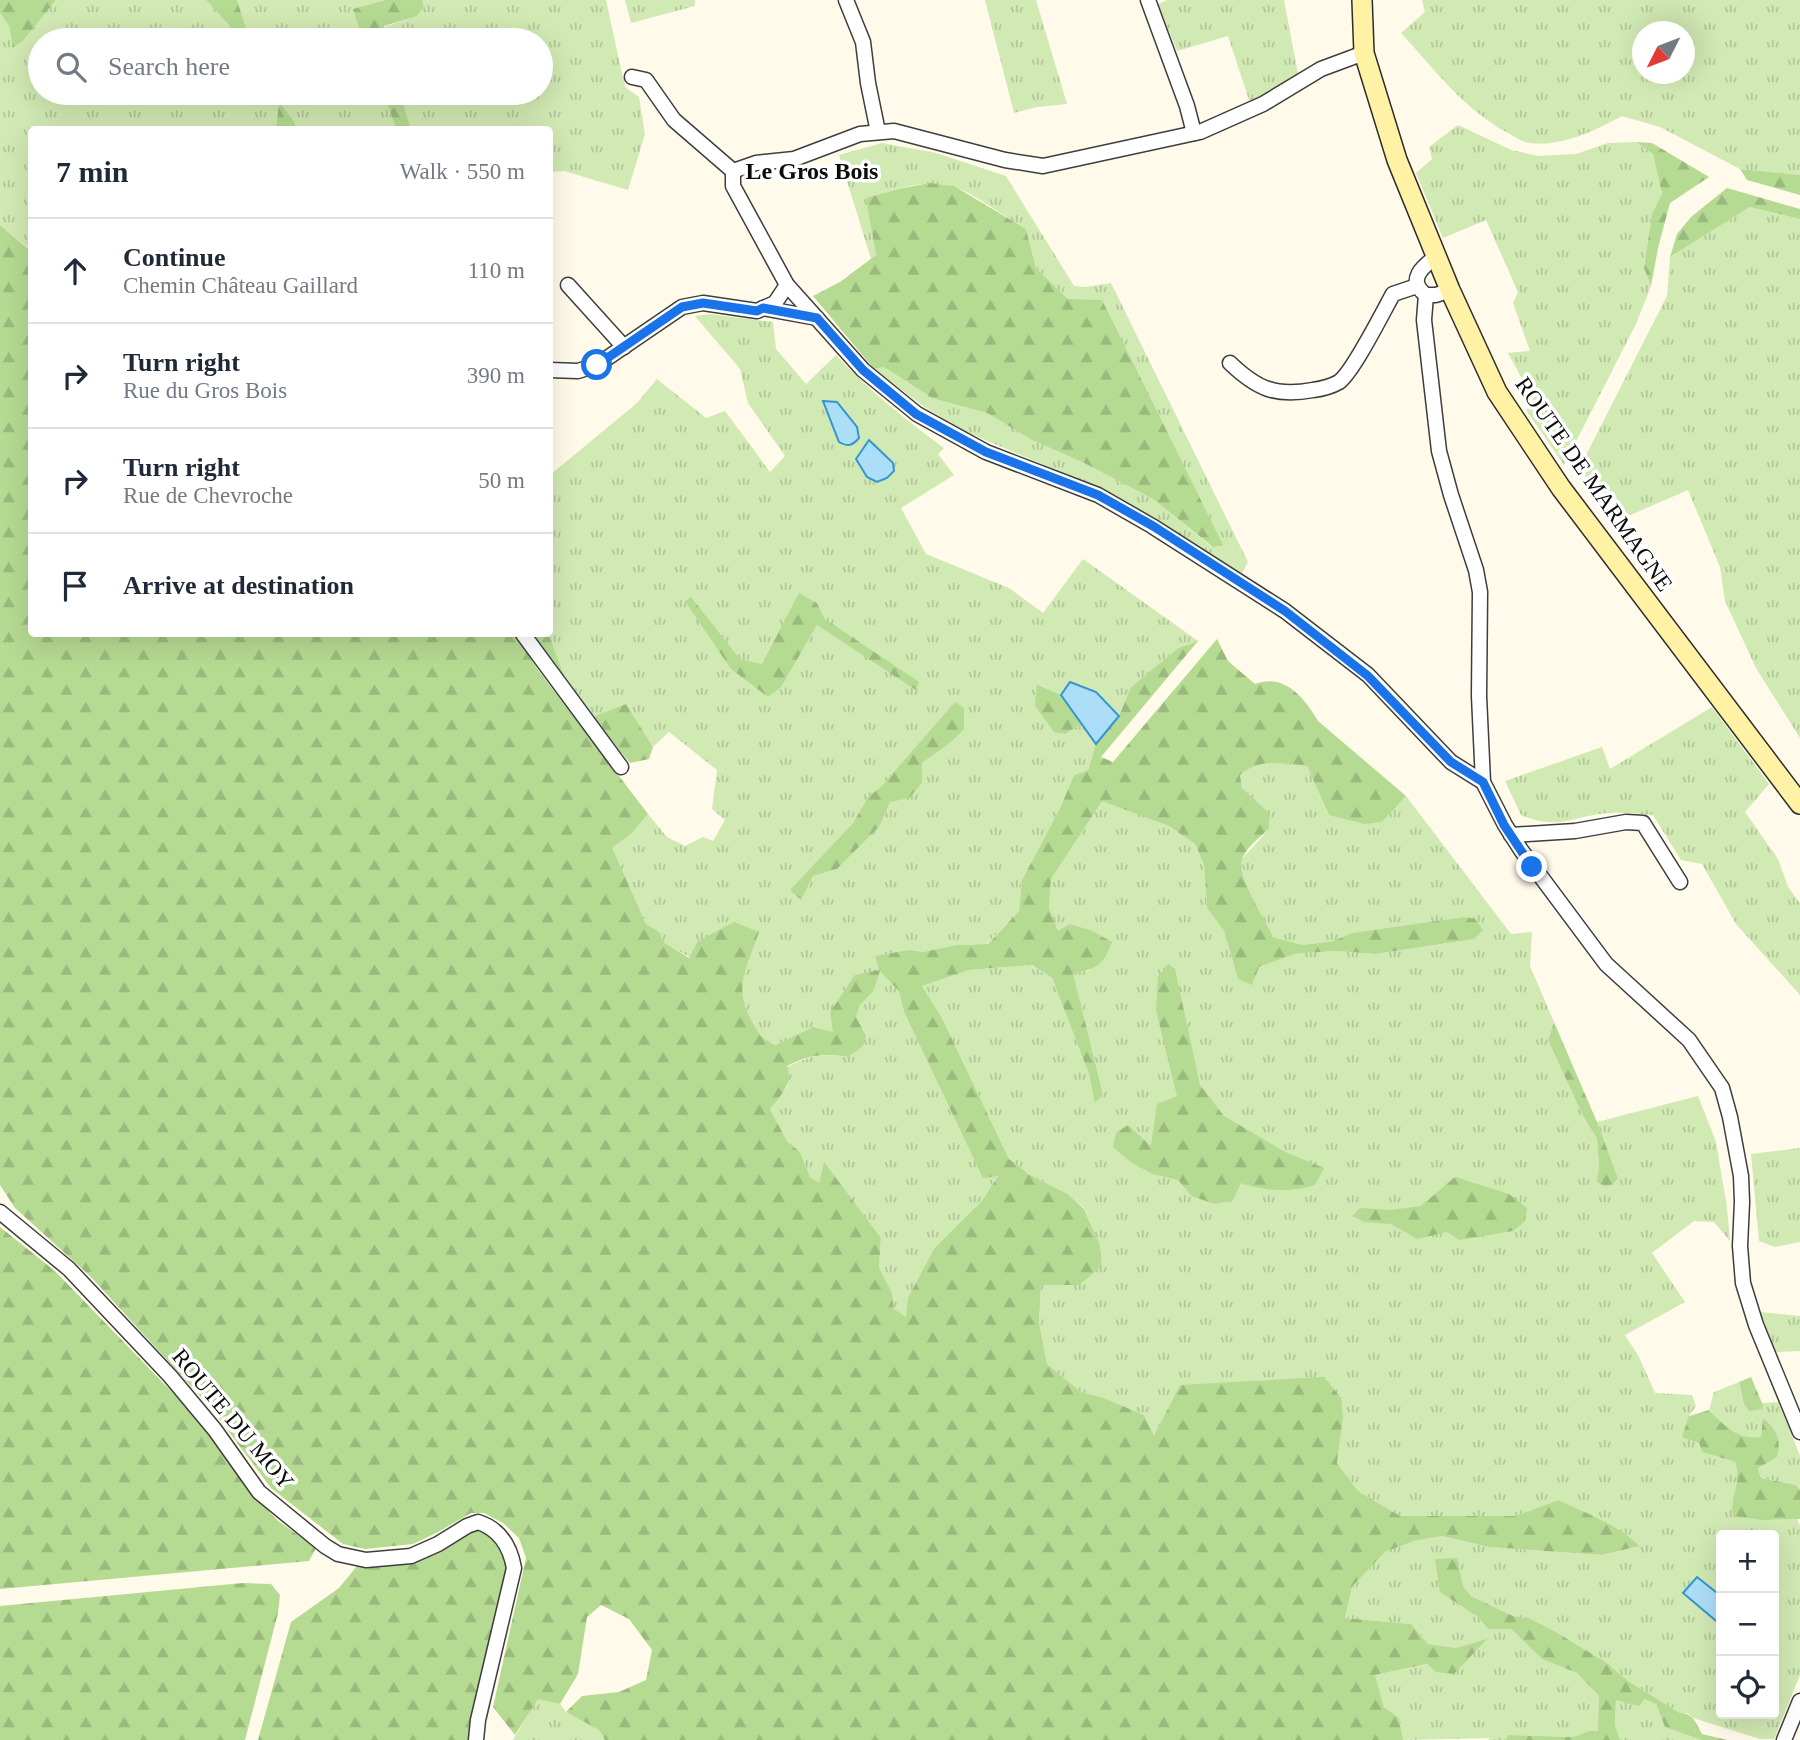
<!DOCTYPE html>
<meta charset="utf-8">
<style>
:root{--surface:#fff;--page:#f6f6f7;--text:#1f2937;--muted:#747a83;--line:#e0e1e3}
body{margin:0;font-family:"Times New Roman",serif;background:var(--page);color:var(--text)}
.controls{position:absolute;right:21px;bottom:21px;display:grid;overflow:hidden;border-radius:7px;box-shadow:0 7px 28px #0002}
.controls button{width:63px;height:63px;display:grid;place-items:center;padding:0;border:0;border-bottom:2px solid var(--line);background:var(--surface);color:var(--text);font:35px sans-serif}
.compass{position:absolute;left:1632px;top:21px;width:63px;height:63px;border-radius:50%;background:var(--surface);box-shadow:0 7px 28px #0002;rotate:228deg}
.stop{position:absolute;width:21px;height:21px;margin:-16px;border:5px solid #1a73e8;border-radius:50%;background:#fff}
.stop.end{background:#1a73e8;border-color:#fff;box-shadow:0 2px 7px #0008}
.list{margin:0;padding:0;list-style:none}
h2{display:flex;justify-content:space-between;align-items:center;height:91px;margin:0;padding:0 28px;font-size:30px}
h2 small{font-size:23px;font-weight:400;color:var(--muted)}
.list li{display:grid;grid-template-columns:46px 1fr auto;gap:21px;align-items:center;box-sizing:border-box;height:105px;padding:0 28px;border-top:2px solid var(--line)}
.list b{display:block;font-size:26px;white-space:nowrap}
.list p{margin:0;font-size:23px;white-space:nowrap;color:var(--muted)}
.list em{font-size:23px;font-style:normal;color:var(--muted)}
.icon{flex:none;width:38px;height:38px;fill:none;stroke:currentColor;stroke-width:2;stroke-linecap:round;stroke-linejoin:round}
.map{position:relative;flex:none;width:1800px;height:1740px;overflow:hidden}
.search{position:absolute;background:var(--surface);box-shadow:0 7px 28px #0002;left:28px;top:28px;width:525px;height:77px;display:flex;align-items:center;gap:18px;box-sizing:border-box;padding:0 24px;border-radius:38px;color:var(--muted);font-size:26px}
.panel{position:absolute;background:var(--surface);box-shadow:0 7px 28px #0002;left:28px;top:126px;width:525px;height:511px;border-radius:7px}
.map>svg:first-child{display:block}
</style>
<div class="map">
<svg width="1800" height="1740" viewBox="0 0 1800 1740">
<defs>
<pattern id="grass-tufts" width="24" height="20" patternUnits="userSpaceOnUse" patternTransform="scale(1.75)"><rect width="24" height="20" fill="#d1e9b3"/><path d="M3 7l-1-3M5 7V3M7 7l1-3M15 17l-1-3M17 17v-4M19 17l1-3" fill="none" stroke="#b2c699"/></pattern>
<pattern id="forest-firs" width="22" height="20" patternUnits="userSpaceOnUse" patternTransform="scale(1.75)"><rect width="22" height="20" fill="#b5da92"/><path d="M5 1l3.5 6h-7zM16 11l3.5 6h-7z" fill="#9aba7d"/></pattern>
</defs>
<rect width="100%" height="100%" fill="#fffae9"/>
<!-- grass -->
<g fill="url(#grass-tufts)" fill-rule="evenodd">
<path d="M56 0H206L228 24 237 40H40V93H384L396 129H297L293 120 279 104 276 129 32 130V245L28 248 0 225V13L9 26 13 48 23 41Z"/>
<path d="M237 0H385L354 9 363 40H250Z"/>
<path d="M422 0H606L625 87 639 97 645 134 628 190 564 171 550 172V130L411 129 400 93H541V40H387L384 27 417 16 424 7Z"/>
<path d="M625 0H695V6L631 23Z"/>
<path d="M985 0H1036L1067 104 1037 107 1014 113Z"/>
<path d="M1167 0H1284L1298 74 1250 103 1228 36 1177 51 1158 4Z"/>
<path d="M1422 0H1800V175L1740 169 1660 127 1622 116C1594 131 1558 149 1525 142 1519 140 1512 135 1506 132 1462 107 1435 70 1401 33L1425 12ZM1643 32H1685V74H1643Z"/>
<path d="M1458 125 1511 150 1538 156 1576 154 1608 143 1636 142 1653 154 1662 194 1652 214 1644 268 1651 286 1636 324 1564 465 1526 410 1535 403 1508 353 1530 351 1513 303 1518 292 1486 220 1443 238 1416 173 1432 159 1429 147Z"/>
<path d="M882 143 936 153 1006 176 1074 286 1085 287 1111 283 1248 562 1242 573 1165 525 1100 489 962 430 923 406 874 369 884 367 932 398 987 413 1032 440 1084 463 1153 499 1212 547 1068 299 1036 268 1026 229C1010 220 967 189 952 186 923 179 894 190 867 198L876 255 871 259 839 155Z"/>
<path d="M1750 207 1800 219V738L1756 668 1725 601 1720 567 1688 490 1628 516 1613 493 1604 496 1584 474 1582 463 1667 296 1670 257Z"/>
<path d="M709 314 773 322 776 349 806 384 836 355C868 390 906 420 944 448L938 454 954 475 901 508 926 554 1009 588 1043 613 1083 559 1198 641 1178 648 1131 687 1119 716 1096 692 1070 683 1061 695 1038 684C1041 705 1040 728 1065 734L1082 724 1096 744 1088 770 1074 775 1060 808 1022 880 1019 911 987 944 956 945 923 952 910 950 880 970 899 991 904 1012 983 1177 998 1175 981 1202 959 1226 906 1318 894 1309 892 1293 879 1267 881 1238 824 1163 819 1184 810 1177 800 1152 787 1141 770 1109 788 1086 787 1067C810 1055 822 1053 848 1057L866 1034 856 1017 860 1005 873 992 879 971 855 976 830 1012 834 1033 813 1027 775 1045C752 1036 745 1010 740 987L665 943 658 931 646 924 611 848 632 833 648 814 667 837 685 846 703 837 713 841 725 820 712 809 717 770 669 732 653 747 626 704 592 717 568 685 550 638 545 634H550V475L637 403 657 379 706 418 725 411 770 472 785 456 748 403 740 369 695 316ZM691 598 740 659 762 664 817 603 825 619 847 643 817 625 781 686 731 669ZM951 742 922 763V783L890 802 880 826 837 869 813 876 801 900 791 890 853 823 868 797Z"/>
<path d="M1712 707 1769 784 1745 812 1778 859 1788 887 1800 903V995L1736 924 1702 864 1681 860 1653 815C1639 814 1623 812 1608 813 1572 816 1560 831 1521 815L1505 781 1602 747 1610 769Z"/>
<path d="M1276 762 1307 766 1329 815 1382 822 1406 796 1511 934 1532 932 1530 966 1554 1022 1548 1040 1582 1114 1597 1138 1599 1168 1618 1178 1597 1122 1698 1096 1716 1142 1727 1208 1730 1241 1714 1222 1694 1221 1652 1253 1685 1302 1625 1335 1639 1357 1655 1393 1692 1395 1696 1406 1689 1416 1702 1452 1735 1462 1740 1476 1732 1505 1763 1520 1797 1519 1800 1526V1675L1774 1739H1760L1693 1718 1688 1713H1680L1628 1681 1607 1663 1556 1632 1529 1618 1513 1616 1471 1596 1463 1586 1456 1558 1440 1592 1478 1617 1488 1629H1511L1542 1659 1577 1673 1599 1696V1731H1589L1573 1737 1510 1735 1505 1740H1488L1490 1738 1403 1740 1399 1718 1384 1707 1375 1675 1428 1664 1486 1640 1456 1648 1428 1644 1411 1624 1345 1618 1352 1587 1385 1552 1414 1541 1442 1536 1489 1547 1602 1555 1638 1546 1558 1500 1517 1516H1400L1358 1491 1337 1463 1343 1418 1180 1385 1154 1437 1144 1415 1104 1398 1081 1392 1047 1364 1039 1322 1041 1284 1102 1266 1100 1245 1084 1208 1068 1194 1030 1175 1009 1159 942 1018 922 986 969 970 1031 965 1052 978 1089 1074 1096 1102 1103 1093 1072 974 1090 970 1058 931 1049 908 1051 879 1102 800 1169 826 1195 844 1204 865 1207 908 1224 931 1238 979 1259 967 1295 954 1335 951 1376 954 1474 939 1422 924 1352 933 1333 941 1303 945 1273 937C1261 911 1241 888 1242 859L1269 829 1270 815 1242 788 1240 775 1250 766ZM1721 1535H1774V1714H1721Z"/>
<path d="M1800 1148V1242L1775 1247 1759 1241 1751 1154Z"/>
<path d="M1760 1312 1800 1316V1351L1776 1352Z"/>
<path d="M1739 1382 1744 1404 1762 1409V1403L1779 1402 1800 1456V1490L1796 1485 1761 1478 1758 1467 1777 1457 1764 1419 1761 1437C1734 1438 1727 1428 1709 1410L1714 1392Z"/>
<path d="M538 1698 560 1704 566 1712 599 1730 605 1740H513Z"/>
<path d="M1644 1699 1656 1704 1665 1727 1701 1740H1620L1615 1726 1616 1700Z"/>
</g>
<!-- forest -->
<g fill="url(#forest-firs)" fill-rule="evenodd">
<path d="M0 0H56L23 41 13 48 9 26 0 13Z"/>
<path d="M206 0H237L250 40H237L228 24Z"/>
<path d="M385 0H422L424 7 417 16 384 26 387 40H363L353 9Z"/>
<path d="M384 93H400L411 129H396Z"/>
<path d="M279 102 293 120 297 129H276Z"/>
<path d="M1636 142 1652 143 1709 177 1670 203 1658 248 1651 286 1644 268 1652 214 1662 194 1653 154Z"/>
<path d="M1740 169 1800 175V195L1747 180Z"/>
<path d="M930 183 954 186 1026 229 1036 268 1068 299 1102 300 1223 545 1213 547 1153 499 1084 463 1032 440 987 413 932 398 884 367 874 369 813 296 840 282 876 255 866 198 898 189Z"/>
<path d="M1727 188 1800 209V219L1750 207 1670 257 1677 234 1691 217Z"/>
<path d="M0 225 27 248 31 245 32 634H515L538 670 648 814 632 833 612 848 646 924 658 931 665 943 689 958 698 941 734 922 759 932C747 968 732 985 752 1022 759 1034 762 1039 775 1045L813 1027 833 1032 830 1012 855 975 879 970 875 956 910 950 923 952 956 945 988 944 1019 911 1022 880 1060 808 1074 775 1088 770 1096 744 1119 716 1131 687 1178 648 1198 641 1101 757 1113 762 1217 639 1228 661 1255 684C1284 673 1304 697 1318 721L1406 796 1382 822 1365 824 1329 815 1307 766C1283 763 1259 758 1240 775L1242 788 1270 814 1269 829C1260 837 1248 846 1243 857 1235 876 1265 918 1273 937L1303 945 1333 941 1352 933 1465 917 1475 919 1483 930 1474 939 1376 954 1335 951 1295 954 1259 967 1252 985 1238 979 1224 931 1207 908 1204 865 1195 844 1169 826 1102 801 1051 879 1049 908 1058 931 1070 924 1092 931 1112 942C1103 966 1097 968 1073 974L1103 1094 1095 1103 1089 1074 1052 978 1032 965 969 970 922 986 942 1018 1009 1159 1030 1175 1068 1194 1084 1209 1100 1245 1102 1266 1079 1285H1041L1039 1322 1047 1364 1081 1392 1104 1398 1144 1415 1154 1436 1180 1385 1324 1377 1341 1398 1343 1418 1337 1463 1358 1491 1400 1516H1516L1558 1500C1585 1513 1619 1525 1639 1546L1602 1555 1489 1547 1442 1536 1414 1541 1385 1552 1352 1587 1345 1618 1411 1624 1428 1644 1456 1648 1487 1639 1454 1674 1436 1672 1427 1664 1375 1675 1384 1707 1399 1718 1403 1740H605L599 1730 566 1712 582 1696 619 1692 646 1680 652 1650 629 1619 601 1605 587 1617 578 1674 560 1704 538 1699 515 1735 493 1707 526 1558 519 1538 503 1523 484 1513H471L438 1532 413 1544 365 1549 343 1544 271 1488 211 1408 90 1276 15 1208 0 1185ZM880 971 899 991 904 1012 983 1178 998 1176 981 1202 934 1249 908 1298 906 1317 894 1309 892 1293 879 1267 881 1238 824 1162 819 1183 810 1177 800 1152 787 1141 770 1109C781 1095 794 1084 787 1066 810 1055 822 1053 848 1057L863 1046 866 1035 856 1017 860 1005 873 992Z"/>
<path d="M799 593 817 603 825 619 919 682 916 690 817 625 781 687 768 697 731 669 685 601 691 597 740 659 762 664Z"/>
<path d="M531 634H545L550 638 568 685Z"/>
<path d="M1037 684 1061 695 1082 724 1065 734 1054 732 1035 706Z"/>
<path d="M955 702 964 708V729L951 742 922 763V783L909 798 890 802 880 826 837 869 813 876 801 900 790 890 853 823 868 797 881 787Z"/>
<path d="M626 704 653 747 649 759 630 763 592 717Z"/>
<path d="M1168 964 1175 969 1200 1085 1224 1116 1285 1152 1324 1168 1315 1185C1290 1193 1265 1191 1241 1183L1233 1200 1214 1204 1192 1196 1178 1180 1153 1174 1132 1163 1113 1147 1116 1133 1128 1125 1151 1146 1157 1104 1177 1096 1156 1010 1158 977Z"/>
<path d="M1554 1022 1597 1122 1618 1178 1612 1185 1604 1186 1597 1182 1599 1168 1597 1138 1582 1114 1548 1040Z"/>
<path d="M1455 1177 1509 1194 1527 1208 1525 1221 1513 1231 1459 1240 1447 1232 1417 1239 1391 1224 1364 1222 1352 1216 1360 1208 1390 1210 1421 1206Z"/>
<path d="M0 1227 55 1271 198 1419 248 1489 277 1520 316 1548 309 1561 0 1589Z"/>
<path d="M1751 1377 1762 1403 1763 1409 1749 1411 1744 1404 1739 1382Z"/>
<path d="M1709 1410C1726 1427 1736 1439 1761 1437L1763 1418C1776 1429 1782 1440 1777 1457L1758 1468 1761 1478 1796 1485 1800 1490V1519L1763 1520 1733 1516C1729 1494 1743 1485 1735 1462L1702 1452 1699 1443 1682 1437 1689 1416Z"/>
<path d="M479 1527 504 1545 509 1569 470 1740H258L291 1622 339 1588 357 1566 408 1562Z"/>
<path d="M1457 1558 1463 1586 1471 1596 1513 1616 1529 1618 1556 1632 1607 1663 1628 1681 1680 1713C1693 1713 1696 1723 1702 1734L1727 1740H1701L1665 1727 1656 1704 1644 1699 1639 1706 1616 1700 1615 1725 1620 1740H1505L1509 1735 1573 1737 1589 1731H1598L1599 1696 1577 1673 1542 1659 1511 1629H1488L1478 1617 1440 1592 1435 1559Z"/>
<path d="M243 1583 271 1584 280 1595 278 1613 245 1740H0V1606Z"/>
</g>
<!-- water -->
<g fill="#addef7" stroke="#3396cf" stroke-width="2">
<path d="M823 401 837 402 857 427 859 438C852 446 848 447 839 442Z"/>
<path d="M869 440 893 463 894 471 887 478 877 482 867 477 856 459Z"/>
<path d="M1070 682 1096 692 1119 716 1096 744 1061 695Z"/>
<path d="M1697 1577 1721 1596V1625L1683 1593Z"/>
</g>
<g fill="none" stroke-linecap="round" stroke-linejoin="round">
<defs>
<g id="minor">
<path d="M846 0 863 42 868 83 878 132"/>
<path d="M1148 0 1187 106 1194 133"/>
<path d="M1364 53 1321 69 1263 104 1200 132 1043 166 1005 160 894 131 860 134 794 159 756 163 733 171V186L787 285 863 370 917 414 986 452 1098 495 1152 526 1285 611 1368 675 1451 762 1483 782"/>
<path d="M632 77 646 80 674 120 733 171"/>
<path d="M1437 256C1423 266 1406 280 1426 295H1436L1450 290"/>
<path d="M568 285 624 347"/>
<path d="M1426 295 1424 320 1439 451 1451 495 1476 570 1480 592 1479 696 1483 782 1505 825 1521 850 1606 964 1689 1040 1722 1088 1730 1117 1741 1176 1742 1202 1740 1246 1743 1283 1756 1325 1800 1432"/>
<path d="M763 308 817 318"/>
<path d="M1230 363C1257 389 1276 397 1313 390 1321 389 1332 386 1339 382 1353 372 1383 312 1393 294L1417 286"/>
<path d="M550 370 578 371 597 365 682 307 703 303 757 311 775 303 787 285"/>
<path d="M523 634 621 767"/>
<path d="M1511 835 1575 831 1626 822 1643 823 1680 882"/>
<path d="M0 1212 69 1269 170 1376 215 1430 259 1492 325 1546 338 1554 366 1560 411 1556 438 1544 467 1526 478 1522C500 1529 510 1546 514 1568L478 1720 476 1740"/>
<path d="M1784 1740 1800 1701"/>
</g>
<path id="secondary" d="M1362 0 1364 53 1397 160 1450 290 1497 392 1561 488 1800 804"/>
</defs>
<!-- minor casing -->
<use href="#minor" stroke="#3e3e3e" stroke-width="17"/>
<!-- secondary casing -->
<use href="#secondary" stroke="#2d2d2d" stroke-width="22"/>
<!-- minor -->
<use href="#minor" stroke="#fff" stroke-width="14"/>
<!-- secondary -->
<use href="#secondary" stroke="#fff2a4" stroke-width="19"/>
</g>
<g fill="none" stroke-linecap="round" stroke-linejoin="round">
<!-- route -->
<path stroke="#1a73e8" stroke-width="9" d="M597 365 682 307 703 303 757 311 763 308 817 318 863 370 916 414 986 452 1098 495 1153 526 1285 611 1368 676 1451 762 1483 782 1504 825 1532 867"/>
</g>
<g text-anchor="middle" dominant-baseline="central" stroke-width="7" stroke-linejoin="round" paint-order="stroke">
<!-- street labels -->
<g font-size="23" fill="#0b0b0b" stroke="#fff">
<text transform="translate(1594 484) rotate(55)">ROUTE DE MARMAGNE</text>
<text transform="translate(233 1419) rotate(50)">ROUTE DU MOY</text>
</g>
<!-- neighbourhood labels -->
<g font-size="24" font-weight="bold" fill="#0b0b0b" stroke="#fff">
<text x="812" y="171">Le Gros Bois</text>
</g>
</g>
</svg>
<div class="controls">
<button>+</button>
<button>−</button>
<button><svg class="icon" aria-label="locate" viewBox="0 0 24 24"><circle cx="12" cy="12" r="6"/><path d="M12 2v4M12 18v4M2 12h4M18 12h4"/></svg></button>
</div>
<svg class="compass" viewBox="-18 -18 36 36"><path d="M0-13l5 13h-10z" fill="#e53935"/><path d="M0 13l5-13h-10z" fill="#747a83"/></svg>
<div class="stop" style="left:597px;top:365px"></div>
<div class="stop end" style="left:1532px;top:867px"></div>
<div class="search"><svg class="icon" aria-label="search" viewBox="0 0 24 24"><circle cx="10" cy="10" r="6"/><path d="M15 15l6 6"/></svg>Search here</div>
<section class="panel">
<h2>7 min<small>Walk · 550 m</small></h2>
<ul class="list">
<li><svg class="icon" aria-label="ahead" viewBox="0 0 24 24"><path d="M12 20V5M6 11l6-6 6 6"/></svg><div><b>Continue</b><p>Chemin Château Gaillard</p></div><em>110 m</em></li>
<li><svg class="icon" aria-label="right" viewBox="0 0 24 24"><path d="M7 20v-9h11M14 6l5 5-5 5"/></svg><div><b>Turn right</b><p>Rue du Gros Bois</p></div><em>390 m</em></li>
<li><svg class="icon" aria-label="right" viewBox="0 0 24 24"><path d="M7 20v-9h11M14 6l5 5-5 5"/></svg><div><b>Turn right</b><p>Rue de Chevroche</p></div><em>50 m</em></li>
<li><svg class="icon" aria-label="arrive" viewBox="0 0 24 24"><path d="M6 21V4h12l-3 4 3 4H6"/></svg><div><b>Arrive at destination</b></div></li>
</ul>
</section>
</div>
